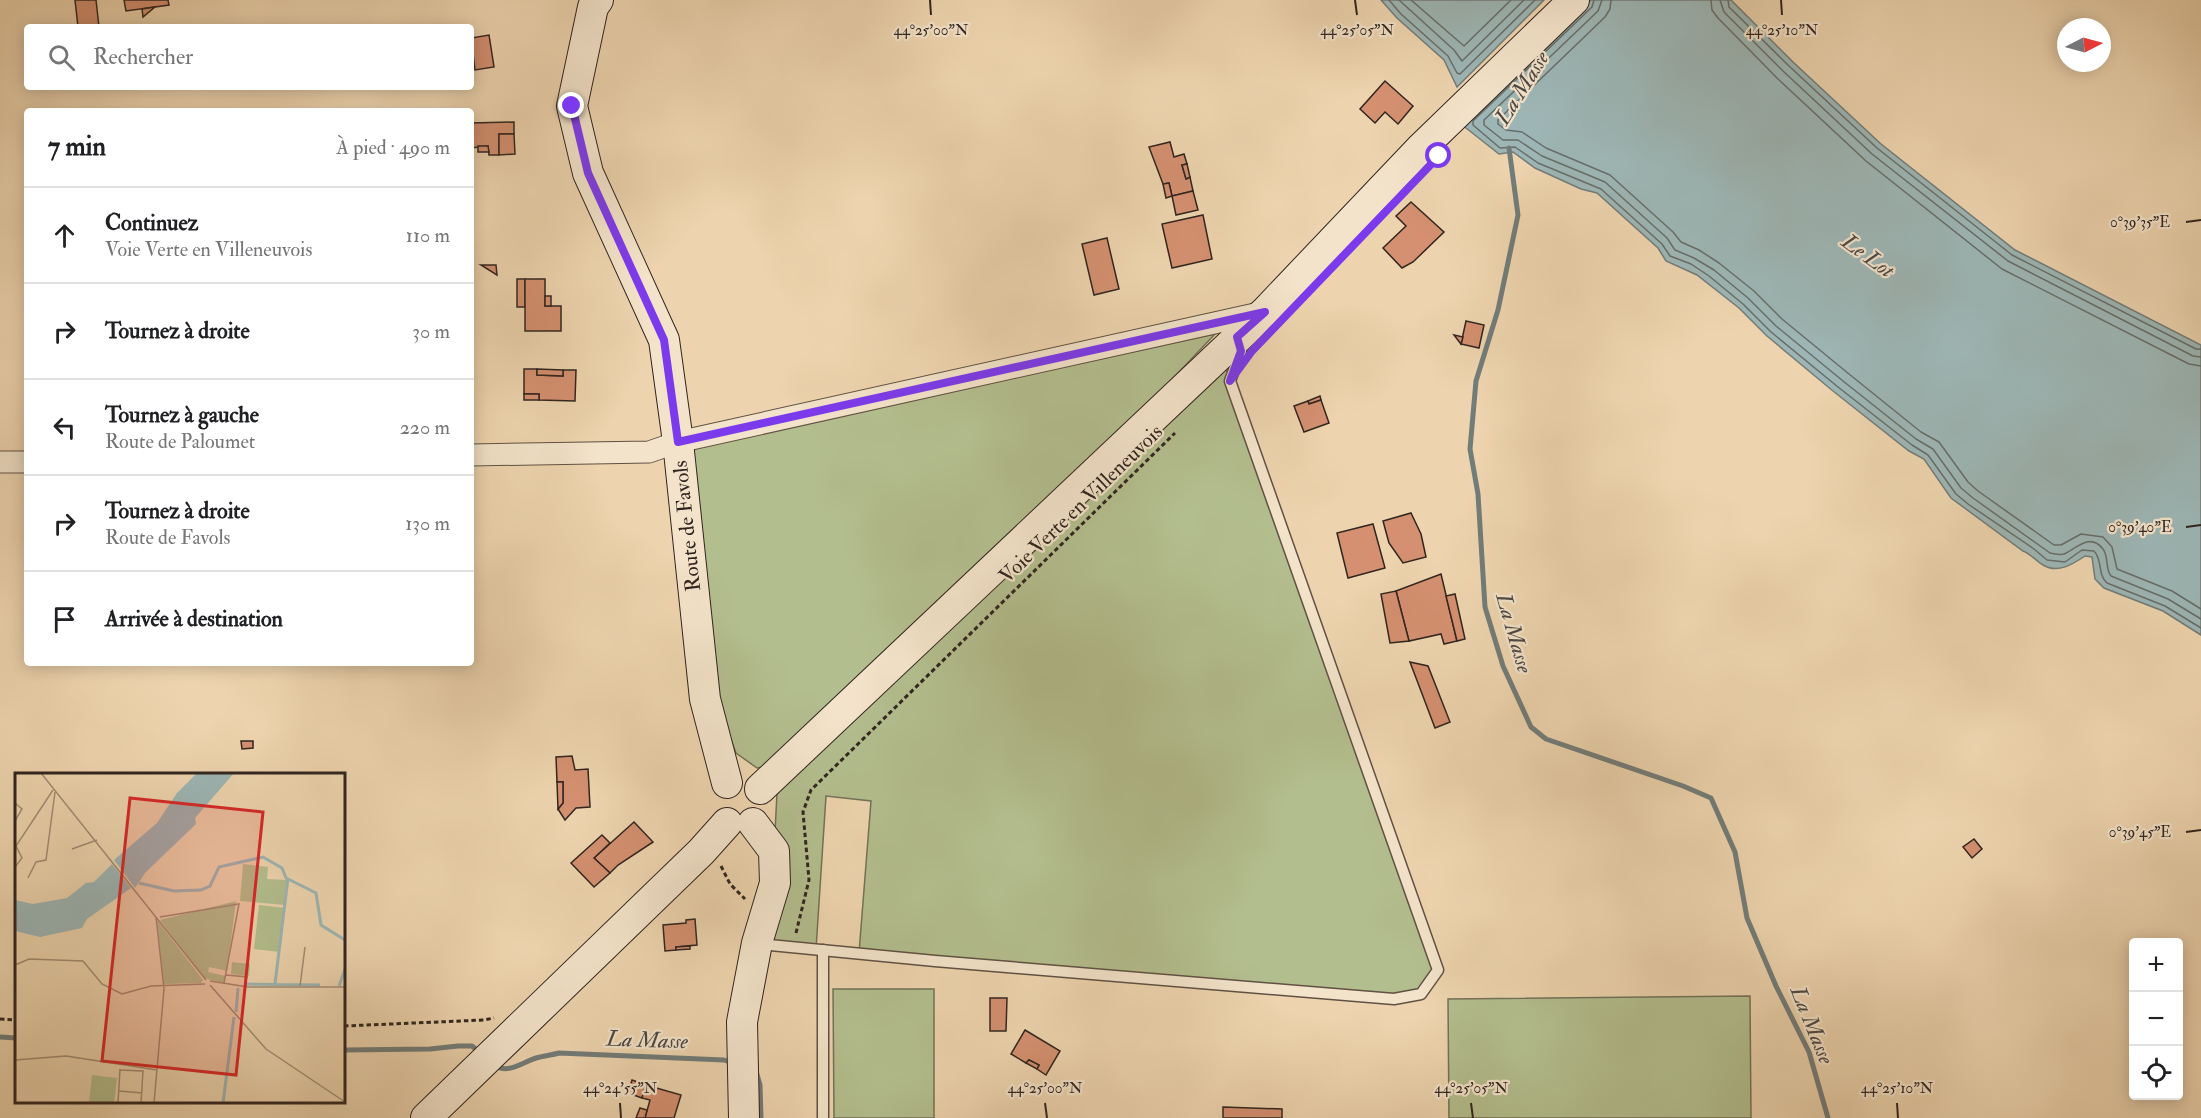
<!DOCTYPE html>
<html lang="fr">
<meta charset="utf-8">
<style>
:root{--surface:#fff;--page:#f6f6f6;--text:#202124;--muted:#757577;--line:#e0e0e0}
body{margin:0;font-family:"IM FELL Double Pica",serif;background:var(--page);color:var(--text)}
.controls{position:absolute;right:18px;bottom:18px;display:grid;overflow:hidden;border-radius:6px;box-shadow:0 3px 15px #0003}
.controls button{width:54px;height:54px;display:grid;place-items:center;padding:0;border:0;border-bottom:2px solid var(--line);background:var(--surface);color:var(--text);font:30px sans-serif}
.compass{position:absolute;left:2057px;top:18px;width:54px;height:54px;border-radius:50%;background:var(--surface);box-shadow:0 3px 15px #0003;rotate:84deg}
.stop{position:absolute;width:18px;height:18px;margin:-14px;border:4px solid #7c3aed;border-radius:50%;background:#fff}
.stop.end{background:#7c3aed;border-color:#fff;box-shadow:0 2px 6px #0008}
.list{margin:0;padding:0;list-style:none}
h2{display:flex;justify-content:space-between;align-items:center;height:78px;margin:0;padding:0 24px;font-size:26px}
h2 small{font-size:20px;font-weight:400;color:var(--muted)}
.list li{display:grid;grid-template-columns:39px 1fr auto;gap:18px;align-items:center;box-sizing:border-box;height:96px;padding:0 24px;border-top:2px solid var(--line)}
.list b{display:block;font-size:22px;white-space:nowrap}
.list p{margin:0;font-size:20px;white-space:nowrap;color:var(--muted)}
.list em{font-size:20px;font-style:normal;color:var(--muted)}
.icon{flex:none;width:33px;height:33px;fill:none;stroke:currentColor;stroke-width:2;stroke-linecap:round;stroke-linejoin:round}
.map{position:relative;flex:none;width:2201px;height:1118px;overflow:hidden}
.search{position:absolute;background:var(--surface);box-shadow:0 3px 15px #0003;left:24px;top:24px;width:450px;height:66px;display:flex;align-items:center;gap:15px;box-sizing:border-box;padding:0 21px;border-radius:6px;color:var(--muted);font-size:22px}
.panel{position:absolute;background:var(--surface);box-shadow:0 3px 15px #0003;left:24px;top:108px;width:450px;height:558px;border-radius:6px}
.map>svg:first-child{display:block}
</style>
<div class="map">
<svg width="2201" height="1118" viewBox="0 0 2201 1118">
<rect width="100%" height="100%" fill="#edd4ae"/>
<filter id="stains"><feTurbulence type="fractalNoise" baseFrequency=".00333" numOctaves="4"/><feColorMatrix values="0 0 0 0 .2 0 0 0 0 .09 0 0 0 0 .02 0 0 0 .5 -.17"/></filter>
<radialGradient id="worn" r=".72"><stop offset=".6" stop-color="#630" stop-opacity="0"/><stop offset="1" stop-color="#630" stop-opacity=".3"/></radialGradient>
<!-- green -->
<g fill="#b3be8e" stroke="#727257" stroke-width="1.5">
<path d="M1215 334 1107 448 775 765 757 768 736 753 713 690 691 448Z"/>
<path d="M1221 353 1230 381 1438 970 1421 994 1394 999 859 953 871 801 826 796 816 949 757 943 774 851 778 774Z"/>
<path d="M833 989H934V1118H834Z"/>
<path d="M1750 996 1751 1118H1449L1448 999Z"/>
</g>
<!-- water -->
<g fill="#9db6b5" stroke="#727c79" stroke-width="1.5">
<path d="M1381 0H1544L1457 87 1444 60 1397 18Z"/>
<path d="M1591 0H1731L1793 62 1881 144 2015 250 2201 345V635L2163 611 2104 588 2095 579 2092 557 2085 556C2073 564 2058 574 2043 565 2036 561 2031 554 2023 551L1951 498 1924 459 1909 451 1833 391 1767 336 1739 308 1697 275 1666 261 1658 248 1597 193 1581 189 1535 168 1513 152 1499 154 1461 124Z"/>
</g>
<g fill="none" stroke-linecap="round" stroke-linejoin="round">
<!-- shore -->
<g stroke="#676e6a" stroke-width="1.5">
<path d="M1389 0 1401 14 1448 56 1457 73 1460 74 1535 0"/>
<path d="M1399 0 1454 50 1462 61 1524 0"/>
<path d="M1411 0 1464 46 1511 0"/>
<path d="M1594 0 1592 7 1473 121V125L1500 148 1515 147 1538 163 1601 189 1662 244 1670 256 1691 264 1709 276 1743 304 1771 332 1838 387 1912 445 1928 455 1956 494 1968 504 2034 549 2047 560 2065 562 2082 550 2094 551C2103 560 2097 574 2107 583L2165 606 2201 628"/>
<path d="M1602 0 1598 11 1484 120V125L1503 140H1518L1542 156 1605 182 1667 238 1675 250 1694 258 1714 270 1748 298 1776 326 1843 381 1916 439 1933 449 1961 488 1973 498 2050 553C2054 554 2060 555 2064 554 2076 549 2090 532 2103 549 2109 557 2105 569 2111 576L2168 599 2201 619"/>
<path d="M1611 0 1610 9 1605 17 1498 120V124L1506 130 1522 132 1546 148 1610 175 1673 232 1681 242 1699 250 1719 263 1754 291 1782 319 1849 374 1921 432 1939 442 1968 482 1978 491 2054 545H2061L2081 534 2103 537 2112 547 2117 569 2172 591 2201 609"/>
<path d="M1711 0 1712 10 1718 18 1777 78 1866 161 2002 269 2189 364 2201 366"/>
<path d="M1720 0 1724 12 1783 71 1872 154 2008 261 2193 356 2201 357"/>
<path d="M1728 0 1729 7 1789 66 1877 148 2012 255 2196 349H2201"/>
</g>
<!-- stream -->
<g stroke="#727c79" stroke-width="5">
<path d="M1509 148 1518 215 1498 310 1476 381 1470 449 1478 494 1485 607 1503 666 1531 727 1546 739 1683 786 1711 798 1735 852 1747 918 1776 986 1809 1052 1828 1118"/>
<path d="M0 1037 16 1038"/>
<path d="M344 1050 430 1049 458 1046H472L478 1051"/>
<path d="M495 1065C507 1075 523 1062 536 1058 543 1056 552 1055 559 1053L724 1060 733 1063"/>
<path d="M756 1071 760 1085 761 1118"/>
</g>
</g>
<!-- building -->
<g fill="#d49070" stroke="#312520" stroke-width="1.5">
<path d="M75 0H96L99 27H78Z"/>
<path d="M124 0H168L169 5 126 11Z"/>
<path d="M155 7 143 17 142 9Z"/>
<path d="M489 35 494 67 475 70 471 38Z"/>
<path d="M1385 81 1413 106 1398 124 1385 112 1375 123 1360 109Z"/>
<path d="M514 122V134H499V155H489L488 146 471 148V123Z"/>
<path d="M499 134H514L515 154 499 155Z"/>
<path d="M1170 142 1174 157 1184 154 1187 164 1182 165 1186 179 1190 177 1193 191 1172 196 1169 183 1163 184 1149 147Z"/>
<path d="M478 146H488L489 152H478Z"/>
<path d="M1187 164 1190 177 1186 179 1182 165Z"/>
<path d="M1169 183 1172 196 1166 198 1163 184Z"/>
<path d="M1193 191 1198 210 1176 215 1172 196Z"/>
<path d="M1411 202 1444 232 1413 262 1402 268 1383 248 1406 226 1396 216Z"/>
<path d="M1203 215 1212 259 1172 268 1162 224Z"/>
<path d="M1107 238 1119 289 1094 295 1082 244Z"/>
<path d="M481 265H496L497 275Z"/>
<rect x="517" y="279" width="8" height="28"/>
<path d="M525 279H545V306H561V331H525Z"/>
<rect x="545" y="296" width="6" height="10"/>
<path d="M1466 321 1484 325 1479 348 1461 344Z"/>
<path d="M1454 335 1463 337 1461 344Z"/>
<path d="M524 369H537V375L563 376V370H576L575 401 539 400V394H524Z"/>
<path d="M537 369 563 370V376L537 375Z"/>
<rect x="524" y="394" width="15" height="6"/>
<path d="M1320 396 1321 400 1309 404 1308 401Z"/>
<path d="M1321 400 1329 423 1304 432 1294 406 1308 401 1309 404Z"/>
<path d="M1411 513 1421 534 1426 557 1403 563 1389 543 1383 521Z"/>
<path d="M1373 524 1385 568 1348 578 1337 533Z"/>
<path d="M1441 574 1457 641 1444 644 1441 634 1409 641 1396 591Z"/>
<path d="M1396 591 1409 641 1390 643 1381 594Z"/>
<path d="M1455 594 1465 639 1457 641 1446 596Z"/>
<path d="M1410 662 1428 666 1450 722 1435 728Z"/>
<path d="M241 741H253V748L242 749Z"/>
<path d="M572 756 575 770 588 769 590 807 576 808 565 820 558 809 563 803V782H557L556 757Z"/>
<path d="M557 782H563V803L558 809Z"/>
<path d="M634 822 653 842 618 865 610 873 594 858Z"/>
<path d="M602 835 610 843 594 858 610 873 594 887 571 863Z"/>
<path d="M1974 839 1982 849 1972 858 1963 847Z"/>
<path d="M695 919 697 945 676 947V950L665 951 663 925 686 923V920Z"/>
<path d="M690 946V949L676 950V947Z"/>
<path d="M990 998H1007L1006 1031H990Z"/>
<path d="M1025 1030 1060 1051 1046 1075 1037 1069 1039 1065 1029 1060 1026 1063 1011 1054Z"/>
<path d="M1029 1060 1039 1065 1037 1069 1026 1063Z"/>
<path d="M632 1080 646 1085 642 1098 628 1093Z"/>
<path d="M646 1085 681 1095 674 1118H645L650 1100 642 1098Z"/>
<path d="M1223 1107 1282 1109V1118H1223Z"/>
<path d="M640 1108 647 1110 645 1118H636Z"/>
</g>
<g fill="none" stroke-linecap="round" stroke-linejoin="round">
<defs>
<g id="lane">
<path d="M760 944 935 961 1394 999 1421 994 1438 970 1230 381 1241 351 1240 346"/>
<path d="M823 950V1118"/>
</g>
<g id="street">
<path d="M471 455 649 452 678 442 1264 312"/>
<path d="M0 462H27"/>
</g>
<g id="secondary">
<path d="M598 0 593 7 572 106 588 173 664 340 678 442 705 699 727 783"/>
<path d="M760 789 1265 312 1420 149 1574 0"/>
<path d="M426 1118 701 852 727 823"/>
<path d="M744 1118 742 1022 757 943 775 883 774 851 753 823"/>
</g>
</defs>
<!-- lane casing -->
<use href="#lane" stroke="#605144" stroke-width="13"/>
<!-- street casing -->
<use href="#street" stroke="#605144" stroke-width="23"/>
<!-- secondary casing -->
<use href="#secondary" stroke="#312520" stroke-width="32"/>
<!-- path -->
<g stroke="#312520" stroke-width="3" stroke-dasharray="4.5 3" stroke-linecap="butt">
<path d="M721 866 730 884 745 899"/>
<path d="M796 933 809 880 803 812 811 790 1175 433"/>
<path d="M0 1019 16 1020"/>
<path d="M344 1026 484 1020 494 1018"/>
</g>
<!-- lane -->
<use href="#lane" stroke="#f3e3ca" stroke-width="10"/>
<!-- street -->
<use href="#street" stroke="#f3e3ca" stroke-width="21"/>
<!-- secondary -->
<use href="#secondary" stroke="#f3e3ca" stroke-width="30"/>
</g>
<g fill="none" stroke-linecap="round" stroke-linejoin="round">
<!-- route -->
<path stroke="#7c3aed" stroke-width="8" d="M572 106 588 173 664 340 678 442 1265 312 1237 337 1241 351 1230 381 1252 351 1439 156"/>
</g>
<!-- ticks -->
<path fill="none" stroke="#312520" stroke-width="2" d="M930 0 931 15M1355 0 1357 15M1781 0 1782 15M2186 222 2201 220M2186 527 2201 525M2186 832 2201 830M620 1103 621 1118M1045 1103 1047 1118M1471 1103 1473 1118M1897 1103 1898 1118"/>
<g text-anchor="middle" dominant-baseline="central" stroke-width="4.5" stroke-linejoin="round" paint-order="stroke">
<!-- street labels -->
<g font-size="21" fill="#312520" stroke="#f3e3ca">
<text transform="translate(1081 504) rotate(-44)">Voie Verte en Villeneuvois</text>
<text transform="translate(687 526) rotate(-96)">Route de Favols</text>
</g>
<!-- water labels -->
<g font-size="22" font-style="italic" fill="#4c4945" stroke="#f3e3ca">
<text transform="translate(1522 88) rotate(-58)">La Masse</text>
<text transform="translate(1868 256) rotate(36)">Le Lot</text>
<text transform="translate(1514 633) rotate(74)">La Masse</text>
<text transform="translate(1812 1025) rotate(68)">La Masse</text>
<text transform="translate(647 1040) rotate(2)">La Masse</text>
</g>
</g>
<!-- overview -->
<g transform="translate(15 773)">
<rect width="330" height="330" fill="#edd4ae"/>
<path d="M228 91 253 94 252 106 272 107 270 132 225 128ZM221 128 212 198 194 194 193 199 211 203 209 210 189 205 145 147ZM244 132 270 135 265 179 239 176ZM142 147 188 207 186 210 149 211ZM217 189 235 191 234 203 216 201ZM77 302 102 305 99 330H74Z" fill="#b3be8e"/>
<path d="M182 0H219L180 45 181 51 130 100 120 115 99 87 142 50 162 20ZM97 91 116 115 72 146 67 155 25 164 0 158V127L18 131 52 125 71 110 79 109Z" fill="#9db6b5"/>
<path fill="none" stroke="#9db6b5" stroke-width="3" d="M124 110 159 118 186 117 195 113 204 94 248 84 267 95 271 105 301 120 306 152 330 167M229 211 305 212M260 211 273 105M324 213 330 196M221 239 223 215M208 330 219 244"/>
<path fill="none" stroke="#a28e75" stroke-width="1.5" d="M26 0 191 207M0 30 7 36 0 48M57 76 82 67M0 94 7 85 1 73 38 17M13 105 21 89 31 87 40 19M145 144 224 131 209 210M0 192 14 186 68 188 87 211 107 221 136 213 190 211M211 202 233 204M195 208 233 214H330M195 212 251 276 330 329M285 213 290 174M0 287 51 283 142 297M105 297 128 298 126 330M104 318 127 320M103 330 105 296M139 330 149 216 141 144"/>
<path fill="#d62828" fill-opacity="0.15" stroke="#d62828" stroke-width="3" d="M115 25 248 39 221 302 87 288Z"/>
<rect width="330" height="330" fill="none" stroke="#312520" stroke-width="3"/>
</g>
<g font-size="15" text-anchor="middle" fill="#312520" stroke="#f3e3ca" stroke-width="4.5" stroke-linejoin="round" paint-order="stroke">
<text x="931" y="35">44°25'00"N</text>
<text x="1357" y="35">44°25'05"N</text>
<text x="1782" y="35">44°25'10"N</text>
<text x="2140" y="227">0°39'35"E</text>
<text x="2140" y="532">0°39'40"E</text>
<text x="2140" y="837">0°39'45"E</text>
<text x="620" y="1093">44°24'55"N</text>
<text x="1045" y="1093">44°25'00"N</text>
<text x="1471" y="1093">44°25'05"N</text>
<text x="1897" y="1093">44°25'10"N</text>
</g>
<rect width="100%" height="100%" filter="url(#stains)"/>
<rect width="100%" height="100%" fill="url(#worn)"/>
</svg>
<div class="controls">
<button>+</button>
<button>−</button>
<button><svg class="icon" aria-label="locate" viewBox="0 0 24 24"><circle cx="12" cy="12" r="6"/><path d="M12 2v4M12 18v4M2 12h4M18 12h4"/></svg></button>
</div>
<svg class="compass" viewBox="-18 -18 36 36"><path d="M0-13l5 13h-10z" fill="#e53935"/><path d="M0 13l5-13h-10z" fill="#757577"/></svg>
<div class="stop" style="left:1439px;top:156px"></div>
<div class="stop end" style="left:572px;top:106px"></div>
<div class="search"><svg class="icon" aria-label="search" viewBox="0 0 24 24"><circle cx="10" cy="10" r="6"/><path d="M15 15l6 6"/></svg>Rechercher</div>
<section class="panel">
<h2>7 min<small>À pied · 490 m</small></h2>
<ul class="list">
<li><svg class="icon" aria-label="ahead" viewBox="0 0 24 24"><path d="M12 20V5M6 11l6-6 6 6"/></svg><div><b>Continuez</b><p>Voie Verte en Villeneuvois</p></div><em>110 m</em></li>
<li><svg class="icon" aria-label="right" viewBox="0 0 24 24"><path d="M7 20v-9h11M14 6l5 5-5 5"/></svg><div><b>Tournez à droite</b></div><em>30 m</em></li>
<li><svg class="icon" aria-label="left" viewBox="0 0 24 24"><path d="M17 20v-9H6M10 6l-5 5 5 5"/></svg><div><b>Tournez à gauche</b><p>Route de Paloumet</p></div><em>220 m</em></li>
<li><svg class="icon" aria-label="right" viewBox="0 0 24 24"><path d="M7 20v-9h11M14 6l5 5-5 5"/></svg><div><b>Tournez à droite</b><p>Route de Favols</p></div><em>130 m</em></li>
<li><svg class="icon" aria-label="arrive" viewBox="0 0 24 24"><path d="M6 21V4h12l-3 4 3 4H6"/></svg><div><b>Arrivée à destination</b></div></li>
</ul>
</section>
</div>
